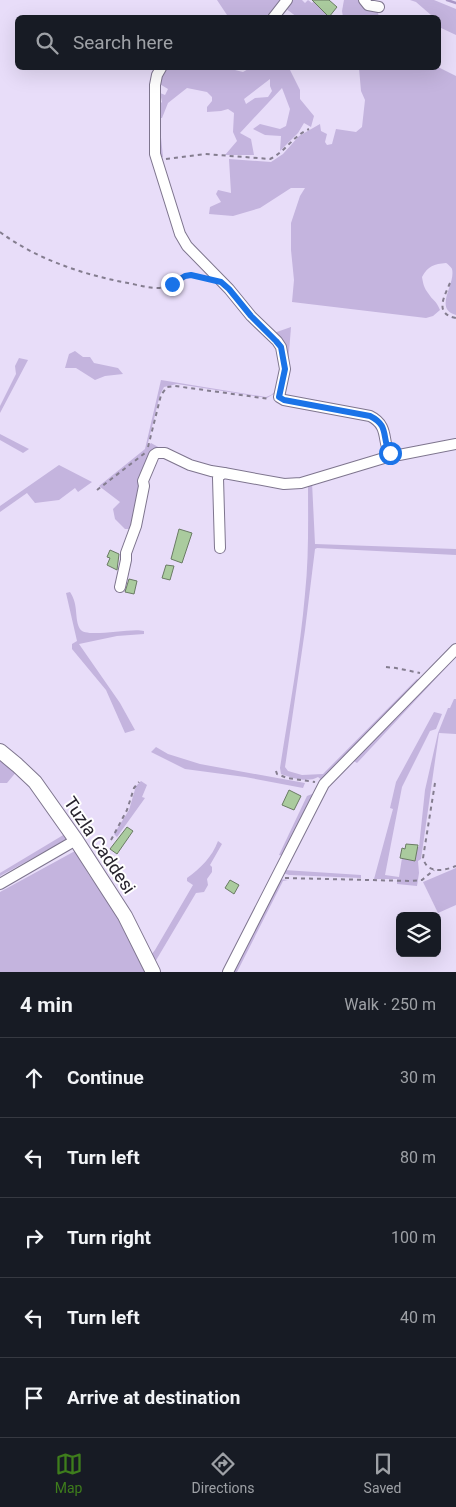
<!DOCTYPE html>
<meta charset="utf-8">
<style>
:root{--surface:#171b24;--page:#242831;--text:#f1f3f6;--muted:#9ea1a6;--line:#363941;--accent:#3e7d1c}
body{margin:0;font-family:Roboto,sans-serif;background:var(--page);color:var(--text)}
.controls{position:absolute;right:15px;bottom:15px;display:grid;overflow:hidden;border-radius:8px;box-shadow:0 5px 20px #0002}
.controls button{width:45px;height:45px;display:grid;place-items:center;padding:0;border:0;border-bottom:1px solid var(--line);background:var(--surface);color:var(--text);font:25px sans-serif}
.stop{position:absolute;width:15px;height:15px;margin:-11px;border:4px solid #1a73e8;border-radius:50%;background:#fff}
.stop.end{background:#1a73e8;border-color:#fff;box-shadow:0 1px 5px #0008}
.list{margin:0;padding:0;list-style:none}
h2{display:flex;justify-content:space-between;align-items:center;height:65px;margin:0;padding:0 20px;font-size:21px}
h2 small{font-size:16px;font-weight:400;color:var(--muted)}
.list li{display:grid;grid-template-columns:32px 1fr auto;gap:15px;align-items:center;box-sizing:border-box;height:80px;padding:0 20px;border-top:1px solid var(--line)}
.list b{display:block;font-size:19px;white-space:nowrap}
.list em{font-size:16px;font-style:normal;color:var(--muted)}
.icon{flex:none;width:28px;height:28px;fill:none;stroke:currentColor;stroke-width:2;stroke-linecap:round;stroke-linejoin:round}
.map{position:relative;flex:none;width:456px;height:972px;overflow:hidden}
.search{position:absolute;background:var(--surface);box-shadow:0 5px 20px #0002;left:15px;right:15px;top:15px;height:55px;display:flex;align-items:center;gap:12px;box-sizing:border-box;padding:0 18px;border-radius:8px;color:var(--muted);font-size:19px}
.sheet{height:465px;background:var(--surface)}
nav{display:flex;justify-content:space-around;align-items:center;box-sizing:border-box;height:70px;border-top:1px solid var(--line);background:var(--surface);font-size:14px;color:var(--muted)}
nav a{display:grid;justify-items:center;gap:2px}
nav .on{color:var(--accent)}
.map>svg:first-child{display:block}
</style>
<div class="map">
<svg width="456" height="972" viewBox="0 0 456 972">
<rect width="100%" height="100%" fill="#e8ddf9"/>
<!-- green -->
<g fill="#c4b4de" fill-rule="evenodd">
<path d="M217 0H280L267 17 229 18Z"/>
<path d="M289 0H302L305 3 308 0 312 3 314 1 329 17H297L285 8Z"/>
<path d="M344 0H363L377 9 379 17H343L342 11Z"/>
<path d="M410 0H434L456 9V35L439 27 438 18 429 17 431 15 416 2Z"/>
<path d="M438 67 456 76V315C433 309 456 284 452 269 452 268 447 263 446 263 434 264 428 266 422 277 423 283 424 288 428 293 433 301 436 300 440 310L433 316 426 318 292 302 294 280 291 250V223L300 196 305 188H291L260 208 233 216 209 214 210 207 221 202 216 194 218 190 231 193 229 159 271 162 283 154 299 136 320 124 321 131 327 134 325 142 327 145 332 144 336 129 356 132 362 127 365 100 361 91 359 68Z"/>
<path d="M165 68H227L243 72 250 68H289L300 90V99L314 116 311 127 304 123 298 133 280 151 281 136 265 135 253 129 260 124 280 129 286 126 290 109 282 88 240 133 251 139 254 155H225L237 141 233 132 234 113 228 109 221 111 207 112V107L212 101V97L207 92 187 88 168 103 162 118H159L163 157 157 158 155 108 162 102 160 93 165 95 168 89 158 83ZM270 79V86L272 91 268 97 255 98 246 104 244 99Z"/>
<path d="M291 327 288 365 271 334Z"/>
<path d="M75 351 83 357H90L94 363 118 368 123 374 105 376 95 380 76 368H65L69 354Z"/>
<path d="M283 357 277 392 267 398 177 384 164 387 160 395 147 447 151 443 160 448 153 450 131 529H125L115 519 113 509 120 502 99 486 145 449 161 380 266 397 271 395 277 390Z"/>
<path d="M19 358 28 360 0 413V406L16 374 15 366Z"/>
<path d="M0 434 29 449 23 453 0 440Z"/>
<path d="M59 465 92 482 78 492 75 488 59 500 35 503 27 493 0 512V506Z"/>
<path d="M312 482 315 544 456 549V555L317 548 315 549 305 630 285 767 288 771 302 775 323 774 417 679 421 681 323 781 318 777C308 783 292 778 281 774L280 768C289 710 300 652 305 594 309 557 308 520 308 483Z"/>
<path d="M70 592C79 605 74 619 80 629 86 639 131 627 144 631V634L117 636 79 644 120 703 135 730 125 733 106 690 72 649V644L77 641 66 593Z"/>
<path d="M456 652V657L357 763 352 760Z"/>
<path d="M454 699H456V734L439 733 421 859 418 861 419 873 417 886 397 884V879H374L393 809 390 808 396 782 434 712 442 714 436 729 430 731 402 787 385 875 399 877 402 858 415 860 417 847H419L425 790 438 733 448 708H450Z"/>
<path d="M156 747 168 754 200 764 305 783 303 788 245 777 185 769 151 752Z"/>
<path d="M0 760 9 765 17 771 7 783H0Z"/>
<path d="M141 781 147 785 142 797 145 798 117 837 114 834 129 810 136 786Z"/>
<path d="M312 794 314 796 284 856 279 855 307 796Z"/>
<path d="M65 834 68 839 0 876V873Z"/>
<path d="M218 841 222 844 210 865 212 867V872L207 879 208 885 204 892 196 893 155 962 151 955 155 950 193 885 187 881V878C201 868 212 857 218 841Z"/>
<path d="M75 851 89 875 121 919 147 972H0V892Z"/>
<path d="M456 868V905L438 913 423 882Z"/>
<path d="M284 870 361 875V878L289 875 283 873Z"/>
<path d="M279 879 288 880 283 881 237 972H231Z"/>
</g>
<g fill="none" stroke-linecap="round" stroke-linejoin="round">
<!-- stream -->
<path stroke="#aa97c7" stroke-width="2.5" d="M447 0 456 3"/>
</g>
<!-- building -->
<g fill="#aacb9e" stroke="#6a7b64">
<path d="M312 0H329L337 7 329 17Z"/>
<path d="M179 529 192 533 182 563 171 559Z"/>
<path d="M110 550 119 554 117 570 107 565 110 558 107 557Z"/>
<path d="M166 565 174 566 170 580 162 578Z"/>
<path d="M129 579 137 581 134 594 125 592Z"/>
<path d="M289 790 301 796 294 810 282 805Z"/>
<path d="M127 827 133 831 117 854 110 849Z"/>
<path d="M406 844 418 845 415 861 400 858 402 848 405 849Z"/>
<path d="M230 880 239 885 234 894 225 888Z"/>
</g>
<g fill="none" stroke-linecap="round" stroke-linejoin="round">
<defs>
<g id="minor">
<path d="M364 0 368 5 379 7"/>
<path d="M273 18 287 0"/>
<path d="M161 68 157 75 155 85V154L180 234 187 246 229 289 251 316 277 341 281 347 285 369 279 397 284 400 370 416C395 428 376 453 399 455L456 444"/>
<path d="M220 548 218 478 219 476 224 473 284 484 301 483 394 455"/>
<path d="M120 587 126 560V553L136 526 144 486 143 481 154 455 157 453H165L190 465 211 471 224 473"/>
<path d="M0 884 76 840"/>
<path d="M228 972 324 784 456 649"/>
</g>
<path id="major" d="M0 751 17 765 35 782 76 840 125 916 153 972"/>
</defs>
<!-- minor casing -->
<use href="#minor" stroke="#7e758e" stroke-width="12"/>
<!-- major casing -->
<use href="#major" stroke="#7e758e" stroke-width="16"/>
<!-- path -->
<g stroke="#847d8f" stroke-width="2" stroke-dasharray="4 4" stroke-linecap="butt">
<path d="M166 159 205 154 270 159C285 152 293 136 309 129"/>
<path d="M0 232C36 259 84 275 128 283 138 285 148 288 158 288 180 287 177 271 205 278"/>
<path d="M450 283C444 297 434 314 456 318"/>
<path d="M148 447 161 395 167 387 175 386 270 399"/>
<path d="M97 490 145 453"/>
<path d="M386 667 396 668 420 673"/>
<path d="M276 771 277 774 287 778 315 782"/>
<path d="M435 783 423 858C427 874 444 871 456 866"/>
<path d="M111 840 127 810 134 788 139 782"/>
<path d="M285 878 411 881 422 880 434 870"/>
</g>
<!-- minor -->
<use href="#minor" stroke="#fff" stroke-width="10"/>
<!-- major -->
<use href="#major" stroke="#fff" stroke-width="14"/>
</g>
<g fill="none" stroke-linecap="round" stroke-linejoin="round">
<!-- route -->
<path stroke="#1a73e8" stroke-width="6" d="M172 284 185 276 191 275 221 282 229 289 251 316 276 341 281 347 285 369 279 397 284 400 370 416C390 426 381 437 390 453"/>
</g>
<g text-anchor="middle" dominant-baseline="central" stroke-width="4" stroke-linejoin="round" paint-order="stroke">
<!-- street labels -->
<g font-size="18" fill="#28242e" stroke="#fff">
<text transform="translate(100 845) rotate(56)">Tuzla Caddesi</text>
</g>
</g>
</svg>
<div class="controls">
<button><svg class="icon" aria-label="layers" viewBox="0 0 24 24"><path d="M12 4l9 5-9 5-9-5zM3 14l9 5 9-5"/></svg></button>
</div>
<div class="stop" style="left:390px;top:453px"></div>
<div class="stop end" style="left:172px;top:284px"></div>
<div class="search"><svg class="icon" aria-label="search" viewBox="0 0 24 24"><circle cx="10" cy="10" r="6"/><path d="M15 15l6 6"/></svg>Search here</div>
</div>
<section class="sheet">
<h2>4 min<small>Walk · 250 m</small></h2>
<ul class="list">
<li><svg class="icon" aria-label="ahead" viewBox="0 0 24 24"><path d="M12 20V5M6 11l6-6 6 6"/></svg><div><b>Continue</b></div><em>30 m</em></li>
<li><svg class="icon" aria-label="left" viewBox="0 0 24 24"><path d="M17 20v-9H6M10 6l-5 5 5 5"/></svg><div><b>Turn left</b></div><em>80 m</em></li>
<li><svg class="icon" aria-label="right" viewBox="0 0 24 24"><path d="M7 20v-9h11M14 6l5 5-5 5"/></svg><div><b>Turn right</b></div><em>100 m</em></li>
<li><svg class="icon" aria-label="left" viewBox="0 0 24 24"><path d="M17 20v-9H6M10 6l-5 5 5 5"/></svg><div><b>Turn left</b></div><em>40 m</em></li>
<li><svg class="icon" aria-label="arrive" viewBox="0 0 24 24"><path d="M6 21V4h12l-3 4 3 4H6"/></svg><div><b>Arrive at destination</b></div></li>
</ul>
</section>
<nav>
<a class="on"><svg class="icon" aria-label="map" viewBox="0 0 24 24"><path d="M3 6l6-2 6 2 6-2v14l-6 2-6-2-6 2zM9 4v14M15 6v14"/></svg>Map</a>
<a><svg class="icon" aria-label="directions" viewBox="0 0 24 24"><path d="M12 3l9 9-9 9-9-9zM9 14v-3h6M13 9l2 2-2 2"/></svg>Directions</a>
<a><svg class="icon" aria-label="saved" viewBox="0 0 24 24"><path d="M7 4h10v16l-5-4-5 4z"/></svg>Saved</a>
</nav>
